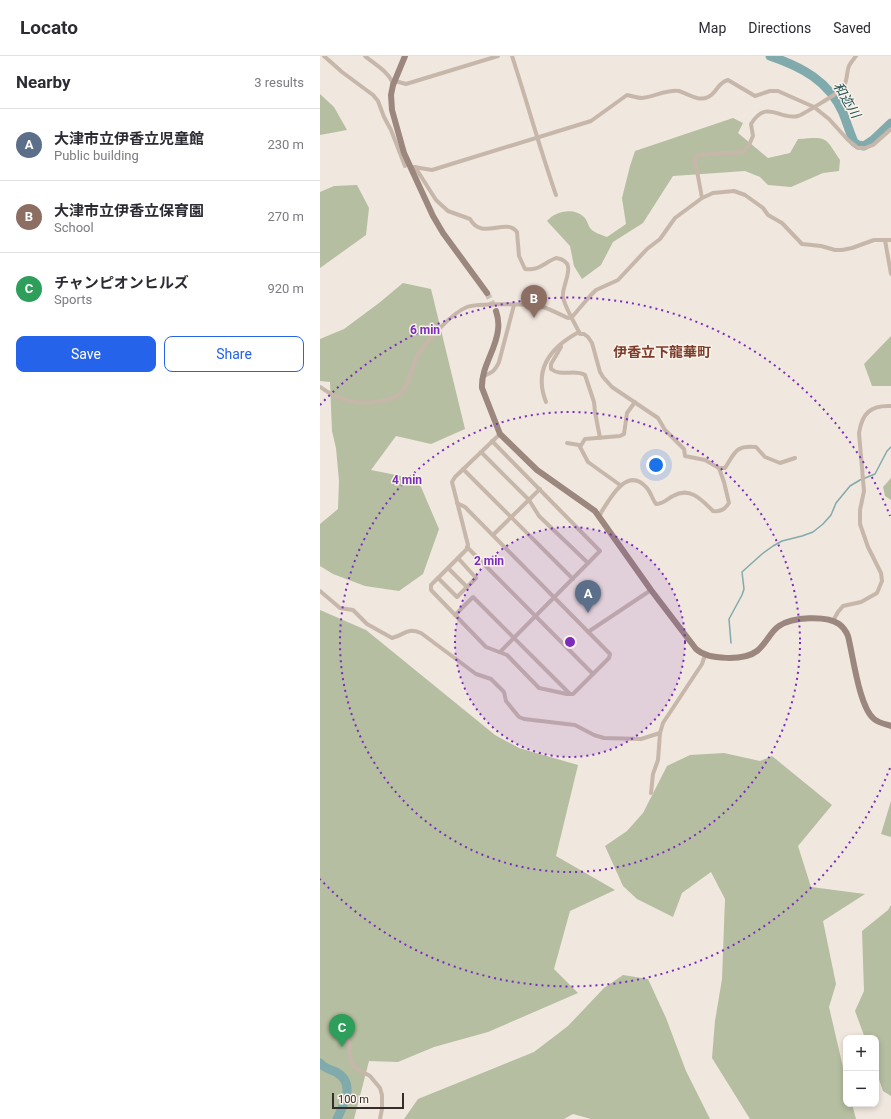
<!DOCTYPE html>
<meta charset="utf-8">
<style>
:root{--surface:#fff;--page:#f2f2f3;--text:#2b2b33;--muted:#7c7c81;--line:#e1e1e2;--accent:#2563eb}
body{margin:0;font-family:Roboto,"Noto Sans JP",sans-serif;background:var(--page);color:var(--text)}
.controls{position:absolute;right:12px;bottom:12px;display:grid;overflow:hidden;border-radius:8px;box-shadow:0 2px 6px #0003}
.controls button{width:36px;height:36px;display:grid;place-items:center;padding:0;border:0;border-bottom:1px solid var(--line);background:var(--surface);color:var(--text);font:20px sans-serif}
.scale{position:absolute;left:12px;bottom:10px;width:72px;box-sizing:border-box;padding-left:4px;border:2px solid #362d2a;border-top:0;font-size:11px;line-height:14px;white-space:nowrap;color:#362d2a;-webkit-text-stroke:3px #f8f2ea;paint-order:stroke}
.you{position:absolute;left:336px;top:409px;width:14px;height:14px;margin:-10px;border:3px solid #fff;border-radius:50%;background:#1a73e8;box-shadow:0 0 0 6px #1a73e833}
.badge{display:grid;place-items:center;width:26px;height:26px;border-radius:50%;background:var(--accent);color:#fff;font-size:13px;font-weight:700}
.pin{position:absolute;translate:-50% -33px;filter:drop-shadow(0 1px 2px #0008)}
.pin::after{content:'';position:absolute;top:21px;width:14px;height:12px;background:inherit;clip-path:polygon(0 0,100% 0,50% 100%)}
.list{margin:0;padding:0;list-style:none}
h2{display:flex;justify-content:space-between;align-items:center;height:52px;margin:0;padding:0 16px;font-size:17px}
h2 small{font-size:13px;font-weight:400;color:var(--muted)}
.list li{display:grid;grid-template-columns:26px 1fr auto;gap:12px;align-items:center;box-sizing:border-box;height:72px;padding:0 16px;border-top:1px solid var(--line)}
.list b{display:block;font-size:15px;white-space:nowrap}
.list p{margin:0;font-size:13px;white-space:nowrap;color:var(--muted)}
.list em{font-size:13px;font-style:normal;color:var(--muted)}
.actions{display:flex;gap:8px;padding:12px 16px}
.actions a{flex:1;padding:9px 0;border:1px solid var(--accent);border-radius:8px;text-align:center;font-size:14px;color:var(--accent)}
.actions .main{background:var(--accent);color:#fff}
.map{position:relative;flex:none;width:571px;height:1063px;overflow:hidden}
header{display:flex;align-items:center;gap:24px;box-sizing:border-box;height:56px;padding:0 20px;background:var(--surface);border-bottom:1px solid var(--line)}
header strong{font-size:19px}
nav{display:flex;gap:22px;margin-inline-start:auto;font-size:14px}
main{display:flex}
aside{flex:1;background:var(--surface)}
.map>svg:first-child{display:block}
</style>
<header>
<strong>Locato</strong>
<nav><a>Map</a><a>Directions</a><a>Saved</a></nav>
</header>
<main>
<aside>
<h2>Nearby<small>3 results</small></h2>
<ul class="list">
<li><span class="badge" style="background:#5c6f8a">A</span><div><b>大津市立伊香立児童館</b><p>Public building</p></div><em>230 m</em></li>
<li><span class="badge" style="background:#8d6e63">B</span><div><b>大津市立伊香立保育園</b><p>School</p></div><em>270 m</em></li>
<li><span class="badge" style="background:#2e9e5b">C</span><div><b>チャンピオンヒルズ</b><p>Sports</p></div><em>920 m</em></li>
</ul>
<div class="actions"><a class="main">Save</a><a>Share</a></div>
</aside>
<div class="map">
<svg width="571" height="1063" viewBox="0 0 571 1063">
<rect width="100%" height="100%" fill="#f0e7de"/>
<!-- green -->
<g fill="#b5bea0">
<path d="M0 38 14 51 27 74 0 79Z"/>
<path d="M413 62 423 67 418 77 448 102 470 97 478 83C507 81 504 79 520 104L519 115 503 117 471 131 448 129 440 121 425 115 353 120 323 167 293 186 281 209 262 223 254 210 250 190 227 165C235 155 254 151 264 161 267 164 268 169 270 172 274 177 282 179 287 181L306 168 302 142 310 110 315 95Z"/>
<path d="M37 129 49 152 46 179 0 212V136L14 130Z"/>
<path d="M83 227 111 233 145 373 111 388 76 380 51 414 91 422 101 431 119 473 103 518 79 535 45 530 13 518 0 510V468L18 453 19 425 16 392 12 375 10 326 0 325V283L24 273 59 247Z"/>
<path d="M571 280V330H552L544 308Z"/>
<path d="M571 422V444L565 440 563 431Z"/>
<path d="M0 554 46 574 175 679 199 692 258 709 236 800 295 834 250 855 234 913 258 937 168 976 114 991 78 1006 49 1005 34 1063H0Z"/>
<path d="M404 697 440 705 452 700 512 749 478 790 491 831 545 838 503 865 516 928 509 951 526 1024V1048H532L536 1063H430L392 1002 395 965 402 923 405 843 391 816 362 837 353 861 317 843 303 830 285 790 307 775 323 757 347 710 370 699Z"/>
<path d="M571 745V781L561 778Z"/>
<path d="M571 849V1040L563 1035 556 1015V982H545L535 955 544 935 542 875 568 854Z"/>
<path d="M303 919 328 923 346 962 366 1015 390 1063H271L253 1058 244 1063H84L98 1043 214 996 248 970 284 932Z"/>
</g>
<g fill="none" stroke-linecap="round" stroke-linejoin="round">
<!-- stream -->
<path stroke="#80aaab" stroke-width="1.5" d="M411 587 409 563 422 539 424 533 422 516 442 498 453 490 462 485 482 480 493 476 503 468 511 459 516 447 530 430 540 424 555 418 567 395 571 391"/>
<!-- river -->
<g stroke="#80aaab" stroke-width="9">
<path d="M450 0C482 11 509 25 523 57 527 67 530 77 534 86L538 89 544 90 553 84 571 67"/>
<path d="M0 1007C4 1012 11 1014 16 1016 36 1027 24 1048 17 1063"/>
</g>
<!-- secondary-tunnel -->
<path stroke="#cbc2ba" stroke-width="6" stroke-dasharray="6 3" stroke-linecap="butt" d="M167 237 176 255"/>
<!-- street -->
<g stroke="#c7b7ab" stroke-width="4">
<path d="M4 0 22 16 53 39 58 45 64 61 71 74 85 110"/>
<path d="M45 0C54 8 71 17 73 29"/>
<path d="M192 0C207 46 220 93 236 139"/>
<path d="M75 25 86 28 178 0"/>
<path d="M94 111 112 114 271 65 307 39C312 40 318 42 322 42 334 41 347 33 359 35 368 38 379 46 388 41 397 37 397 27 408 24L435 40 450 35H458L494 51 509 63 528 84 538 92H545L553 89 571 73"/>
<path d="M95 111 116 144 128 155 150 163C162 185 186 161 197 176L199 200 205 213C220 215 223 207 236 202 260 205 241 229 243 241 245 252 255 267 260 278H264L268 281 272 287 280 316 283 321 292 331 338 362 345 374 364 393 365 400 385 404 399 412H405C415 396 416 389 436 391L445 401 460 407 475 402"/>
<path d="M382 142 393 137 414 135 425 139 443 152 448 159 462 167 482 188 501 190 515 194H522L532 192 554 184H571"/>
<path d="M565 184 571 218"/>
<path d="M240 289 241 291 231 308V313C241 321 255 313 265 319L274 346 275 356 280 382"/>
<path d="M163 320C172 317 175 315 179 306L194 249"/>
<path d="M0 331C5 334 10 338 16 340 34 349 63 349 80 338 87 334 93 308 98 299 106 285 132 257 147 251 157 247 209 248 220 250 230 253 239 258 248 262L252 261 270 240 276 234 298 224 327 193 340 183 355 162 382 142 375 104 377 99 423 96 429 89 433 80 431 68C447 42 460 65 478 60 482 59 518 37 522 33 528 27 526 17 529 10 530 7 534 3 536 0"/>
<path d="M226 346C213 313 231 291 259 276"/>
<path d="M172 385 280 495 180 596"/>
<path d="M247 387 259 389 268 406 300 429"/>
<path d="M260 391 265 383 300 380 304 378 307 357 315 346"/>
<path d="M161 396 209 444 219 460 268 507"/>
<path d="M143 413 253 523"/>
<path d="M137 447 145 451 290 598 289 602 253 638H247L219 632 187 599 166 591 111 534V529L147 493 148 489 132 426 135 421 180 378"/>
<path d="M279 460C288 446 306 409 326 431 331 436 332 443 336 448 343 448 347 443 353 440 370 430 382 444 393 455 401 456 405 453 409 447L404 426 399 412"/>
<path d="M173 479 220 433"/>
<path d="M147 491 273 618"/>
<path d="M128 512 147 531"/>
<path d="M118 522 137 541 156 522 138 502"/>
<path d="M0 535 20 552 33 554 47 568 72 582C85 579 86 571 101 577L156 618 171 623 184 636 186 645 199 661 204 663 255 669 274 679 284 682 321 683 340 677 343 667 382 608 385 599"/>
<path d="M135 559 153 541 250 638"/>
<path d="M514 563 518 556 523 550 541 546 557 537 562 525 561 517 548 491 540 468V454L544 435 539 377C542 357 551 349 571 350"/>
<path d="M268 576 331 534"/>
<path d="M331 737 333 718 338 704 340 677"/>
<path d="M17 963 29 986 31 1006 34 1011 50 1020 60 1032 62 1039V1053L60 1063"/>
</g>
<!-- secondary -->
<g stroke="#9b877d" stroke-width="6">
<path d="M85 0 73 29 71 39 72 54 84 97 113 160 123 177 167 237"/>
<path d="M176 255C178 261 179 267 178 274 176 294 161 311 162 332L180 378 217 414 275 455 331 534 376 593C388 604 424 605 437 595 446 588 450 576 459 570 472 561 506 559 519 568 523 571 526 575 528 580 533 599 539 651 554 663 559 667 565 668 571 670"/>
</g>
</g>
<!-- distance rings -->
<circle cx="250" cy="586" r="115" fill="#7b2cbf" fill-opacity=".12"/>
<g fill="none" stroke="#7b2cbf" stroke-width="2" stroke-dasharray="2 4">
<circle cx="250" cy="586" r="115"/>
<circle cx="250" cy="586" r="230"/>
<path d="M570 712A344 344 0 0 1 0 823M0 349A344 344 0 0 1 570 460"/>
</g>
<g text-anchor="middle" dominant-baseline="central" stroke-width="3" stroke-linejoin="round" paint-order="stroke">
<!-- water labels -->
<g font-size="13" font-style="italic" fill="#235254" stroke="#f8f2ea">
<text transform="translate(527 44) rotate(59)">和迩川</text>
</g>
<!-- quarter labels -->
<g font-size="14" font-weight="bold" fill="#7d3c2a" stroke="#f8f2ea">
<text x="342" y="296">伊香立下龍華町</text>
</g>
</g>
<circle cx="250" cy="586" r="6" fill="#7b2cbf" stroke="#f8f2ea" stroke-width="2"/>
<g font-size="12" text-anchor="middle" font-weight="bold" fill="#7b2cbf" stroke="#f8f2ea" stroke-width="3" stroke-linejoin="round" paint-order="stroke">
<text x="105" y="278">6 min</text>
<text x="87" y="428">4 min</text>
<text x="169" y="509">2 min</text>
</g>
</svg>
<div class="controls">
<button>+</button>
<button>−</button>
</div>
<div class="scale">100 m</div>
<div class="you"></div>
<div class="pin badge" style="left:268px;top:557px;background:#5c6f8a">A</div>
<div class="pin badge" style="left:214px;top:262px;background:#8d6e63">B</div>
<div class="pin badge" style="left:22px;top:991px;background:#2e9e5b">C</div>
</div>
</main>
